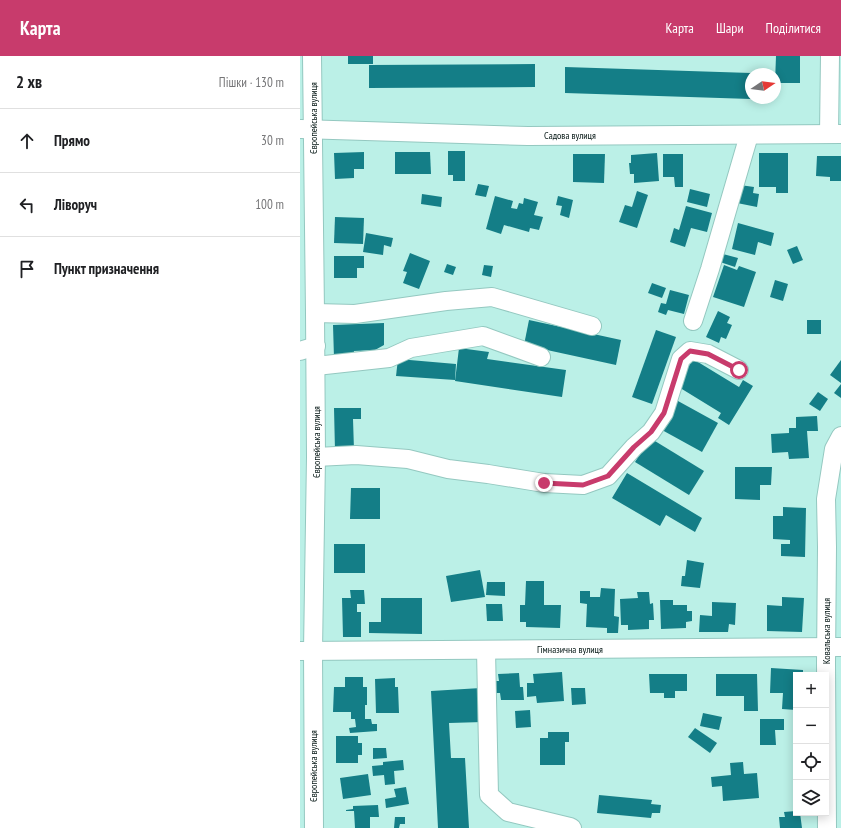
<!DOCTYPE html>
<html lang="uk">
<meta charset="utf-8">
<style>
:root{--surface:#fff;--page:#f2f2f2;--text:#202124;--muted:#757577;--line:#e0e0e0;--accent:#c83b6c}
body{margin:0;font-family:"PT Sans Narrow",sans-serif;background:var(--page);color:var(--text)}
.controls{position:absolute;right:12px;bottom:12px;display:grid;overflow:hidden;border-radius:0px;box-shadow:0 2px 10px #0003}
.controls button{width:36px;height:36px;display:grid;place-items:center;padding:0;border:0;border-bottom:1px solid var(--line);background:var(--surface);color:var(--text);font:20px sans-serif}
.compass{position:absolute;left:445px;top:12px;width:36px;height:36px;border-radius:50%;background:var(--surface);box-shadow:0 2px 10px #0003;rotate:77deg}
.stop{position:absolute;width:12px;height:12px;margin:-9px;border:3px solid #c83b6c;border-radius:50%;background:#fff}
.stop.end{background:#c83b6c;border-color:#fff;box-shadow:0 1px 4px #0008}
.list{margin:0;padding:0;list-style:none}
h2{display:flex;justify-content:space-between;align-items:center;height:52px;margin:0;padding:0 16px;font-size:17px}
h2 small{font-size:13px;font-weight:400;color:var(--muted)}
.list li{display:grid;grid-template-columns:26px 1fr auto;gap:12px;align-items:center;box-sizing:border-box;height:64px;padding:0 16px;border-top:1px solid var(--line)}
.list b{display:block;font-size:15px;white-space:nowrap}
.list em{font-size:13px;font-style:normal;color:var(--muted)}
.icon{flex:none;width:22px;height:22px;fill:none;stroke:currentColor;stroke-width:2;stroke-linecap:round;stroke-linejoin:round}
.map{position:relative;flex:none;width:541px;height:772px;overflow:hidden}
header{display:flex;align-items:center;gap:24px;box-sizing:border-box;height:56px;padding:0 20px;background:var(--accent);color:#fff}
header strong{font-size:19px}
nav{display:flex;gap:22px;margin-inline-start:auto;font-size:14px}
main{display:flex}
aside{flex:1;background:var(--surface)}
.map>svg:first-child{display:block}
</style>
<header>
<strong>Карта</strong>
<nav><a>Карта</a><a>Шари</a><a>Поділитися</a></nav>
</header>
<main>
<aside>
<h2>2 хв<small>Пішки · 130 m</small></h2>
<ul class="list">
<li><svg class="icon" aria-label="ahead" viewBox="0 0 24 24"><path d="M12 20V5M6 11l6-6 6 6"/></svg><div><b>Прямо</b></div><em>30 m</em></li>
<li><svg class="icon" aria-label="left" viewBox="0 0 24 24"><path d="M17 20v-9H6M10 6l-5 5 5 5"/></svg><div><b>Ліворуч</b></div><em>100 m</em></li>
<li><svg class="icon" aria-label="arrive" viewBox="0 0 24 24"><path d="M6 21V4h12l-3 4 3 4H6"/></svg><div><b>Пункт призначення</b></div></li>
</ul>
</aside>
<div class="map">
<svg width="541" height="772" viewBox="0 0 541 772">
<rect width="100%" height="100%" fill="#bbf0e7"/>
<!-- building -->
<g fill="#147e87">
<rect x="48" y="0" width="25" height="8"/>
<path d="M476 0H500V27H475Z"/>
<path d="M235 8V31L69 32V9Z"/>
<path d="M265 11 451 17V43L265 37Z"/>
<path d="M148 95H165V125H153V119H148Z"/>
<path d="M64 96V113H54V122L35 123 34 97Z"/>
<path d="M95 96H130L131 118H95Z"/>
<path d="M357 97 359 125 334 127V118H330L329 107H331V99Z"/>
<path d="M459 97H488V137H476V131H459Z"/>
<path d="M273 98H305L304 127 273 126Z"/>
<path d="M363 98H383V131H375L374 121H363Z"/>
<path d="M517 100H541V125H530V121L516 120Z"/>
<path d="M178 128 189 130 186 141 175 139Z"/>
<path d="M440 129 454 131 453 137 459 138 457 151 437 147Z"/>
<path d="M390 133 410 138 407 151 387 146Z"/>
<path d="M337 135 348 139 337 172 319 166 325 149 332 151Z"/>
<path d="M122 138 142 141 141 151 121 148Z"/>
<path d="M195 140 213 145 211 152 217 153 219 147 223 148 224 142 238 146 234 159 243 161 239 174 230 172 229 176 204 169 201 178 186 173Z"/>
<path d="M258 140 273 144 269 162 260 159 262 150 256 149Z"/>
<path d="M386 150 412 157 407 176 391 172 385 191 370 186 374 172 379 174Z"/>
<path d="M35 161 64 162 63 188 34 187Z"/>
<path d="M438 167 474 177 471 190 458 186 455 199 432 193Z"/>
<path d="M66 177 93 182 91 191 84 189 83 199 63 196Z"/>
<path d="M497 190 503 204 493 208 487 194Z"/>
<path d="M110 197 130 205 119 233 103 227 107 216 103 215Z"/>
<path d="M423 198 438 202 435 211 420 206Z"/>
<path d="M34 200H64V212H57V222H34Z"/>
<path d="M147 208 156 211 153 219 144 216Z"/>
<path d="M184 209 193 210 191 221 182 219Z"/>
<path d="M424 209 437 214 439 210 456 216 444 251 413 241Z"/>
<path d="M475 224 488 228 483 245 470 241Z"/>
<path d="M352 227 366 232 362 242 348 237Z"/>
<path d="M370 234 389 239 384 258 368 254 366 259 358 256 361 247 366 248Z"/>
<path d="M418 255 430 261 427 267 432 269 426 283 421 281 419 287 406 281Z"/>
<path d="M229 264 321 284 316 309 224 289Z"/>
<rect x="507" y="264" width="14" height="14"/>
<path d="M84 267V289L75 294 54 295V301L34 302 33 269Z"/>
<path d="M356 274 376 281 352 348 332 341Z"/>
<path d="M159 292 189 296 187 303 266 314 262 341 155 325Z"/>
<path d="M98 303 156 308 155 324 96 320Z"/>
<path d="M393 303 439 331 443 324 453 330 429 369 418 362 421 357 377 330Z"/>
<path d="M541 304V327L530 319Z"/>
<path d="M541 328V342L534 337Z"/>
<path d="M518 336 528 343 520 355 509 348Z"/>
<path d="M378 345 418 367 402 396 362 374Z"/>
<path d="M34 352H61V363H53L54 394 35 395Z"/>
<path d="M517 360 518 375H507L509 402 489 403 488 396 472 397 471 378 489 377V372H496V361Z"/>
<path d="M350 382 404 415 389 439 335 406Z"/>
<path d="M435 411H472L471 429H460V444L435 443Z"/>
<path d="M327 417 402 462 395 476 366 459 360 470 312 442Z"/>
<path d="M51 432H80V463H50Z"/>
<path d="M483 451 506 452 505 501 481 500V488H490V484L473 483V460H483Z"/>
<rect x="34" y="488" width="31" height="29"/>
<path d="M387 504 404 507 400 532 381 530 382 520H385Z"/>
<path d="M180 514 185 541 151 546 146 520Z"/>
<path d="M226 525H244V549H261L260 572 226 571V566H220V549H225Z"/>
<path d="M187 526H205V540L186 539Z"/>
<path d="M301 532 315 533 314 560 319 561 318 577H307V572L286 571 287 548 280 547V535H290V541H300Z"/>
<path d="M50 534H64L65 548H57V556H61V581H43L42 542H51Z"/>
<path d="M337 536H349L350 548 353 547 354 564H349V573L328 574V569H321L320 543 338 542Z"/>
<path d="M482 541 504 542 502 576 467 575V549L482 550Z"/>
<path d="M81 542H122V578L69 577V566H81Z"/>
<path d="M360 544H373V549H387V555H392V565L386 566V572L361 573Z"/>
<path d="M412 546 436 547 435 569 429 568 428 576H399L400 559 412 560Z"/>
<path d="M186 548H202L203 565H187Z"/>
<path d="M471 612 503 614V619H496V654L482 653 483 637H470Z"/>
<path d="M262 616 264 645 237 647 236 640 227 641V627H234L233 618Z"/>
<path d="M219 617 220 631H223L224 644H201L200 637H196L195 625H199L198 618Z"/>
<path d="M349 618H387V635H375V642H364V637H350Z"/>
<path d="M416 618H457L458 655H444V640H416Z"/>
<path d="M45 621H63V631H67V649H65V663H51V656H33L34 631H45Z"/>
<path d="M95 622V631H98L99 657H76L75 623Z"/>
<path d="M181 632 183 666 149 667 151 702H165L169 772H138L131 635Z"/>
<path d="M271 632H285L286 648 272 649Z"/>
<path d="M230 654 231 671 216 672 215 655Z"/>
<path d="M403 657 422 661 419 674 400 670Z"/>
<path d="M55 663H71L72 668H77V675L50 677 49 672 56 671Z"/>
<path d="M460 663H484V674H475L476 689H460Z"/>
<path d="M395 672 417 687 410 697 388 681Z"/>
<path d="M248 676H269V686H265V709H240V682H248Z"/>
<path d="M36 680H58V687H62V699H58V707H36Z"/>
<path d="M73 692H86L87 702 73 703Z"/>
<path d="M103 704 104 714 94 715 95 728 85 729 84 719 73 720 72 710 83 709V706Z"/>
<path d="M443 706 444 718 457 717 459 742 423 745 422 730 412 731 411 721 431 719 430 707Z"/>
<path d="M68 718 71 739 43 743 40 722Z"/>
<path d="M106 731 109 748 86 752 85 743 96 741 94 733Z"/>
<path d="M299 739 352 744 351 748 361 749 360 757H352L351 762 297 757Z"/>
<path d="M78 749 79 761H70V772H55L54 755H46V754L53 753V750Z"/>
<path d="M496 755V757H500L502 772H480L479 761H485L484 756Z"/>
<path d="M95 761H105V768H100L99 772H94Z"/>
</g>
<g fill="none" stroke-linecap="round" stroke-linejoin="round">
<defs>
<g id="minor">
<path d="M12 0 15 257 16 401 13 595 14 772"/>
<path d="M1 73 228 80 541 78"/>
<path d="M529 78 530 0"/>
<path d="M15 257 55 258 146 245 192 241 292 270"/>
<path d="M393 265 410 213 449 79"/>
<path d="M0 295 16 290"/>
<path d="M16 310 89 302 111 292 183 280 241 301"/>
<path d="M16 401 56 399 108 403 148 413 188 418 244 427 283 429 308 420 334 391 351 376 364 357 381 303 390 295 408 298 439 314"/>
<path d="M186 594 189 739 208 756 270 771 272 772"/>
<path d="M0 595 541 591"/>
<path d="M527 772 526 607 527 491 526 443 534 393 541 380"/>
</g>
</defs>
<!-- minor casing -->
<use href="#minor" stroke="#94c8c0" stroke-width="20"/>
<!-- minor -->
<use href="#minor" stroke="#fff" stroke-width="18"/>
</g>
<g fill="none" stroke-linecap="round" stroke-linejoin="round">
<!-- route -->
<path stroke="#c83b6c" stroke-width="5" d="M244 427 283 429 308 420 334 391 351 376 364 357 381 303 390 295 408 298 439 314"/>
</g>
<g text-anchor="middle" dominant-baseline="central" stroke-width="3" stroke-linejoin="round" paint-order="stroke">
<!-- street labels -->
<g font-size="10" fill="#021412" stroke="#fff">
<text transform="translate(13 62) rotate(-90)">Європейська вулиця</text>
<text x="270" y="79">Садова вулиця</text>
<text transform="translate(16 386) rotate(-90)">Європейська вулиця</text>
<text transform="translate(526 575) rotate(-90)">Ковальська вулиця</text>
<text x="270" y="593">Гімназична вулиця</text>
<text transform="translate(13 710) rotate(-90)">Європейська вулиця</text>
</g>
</g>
</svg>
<div class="controls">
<button>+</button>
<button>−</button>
<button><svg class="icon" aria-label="locate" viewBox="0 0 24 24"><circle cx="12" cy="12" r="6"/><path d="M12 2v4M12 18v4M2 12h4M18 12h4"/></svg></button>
<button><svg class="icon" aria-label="layers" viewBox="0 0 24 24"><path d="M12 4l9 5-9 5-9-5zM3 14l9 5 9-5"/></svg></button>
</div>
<svg class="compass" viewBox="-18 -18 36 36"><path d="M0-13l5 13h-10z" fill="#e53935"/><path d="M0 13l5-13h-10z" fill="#757577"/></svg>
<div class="stop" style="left:439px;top:314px"></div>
<div class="stop end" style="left:244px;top:427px"></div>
</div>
</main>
